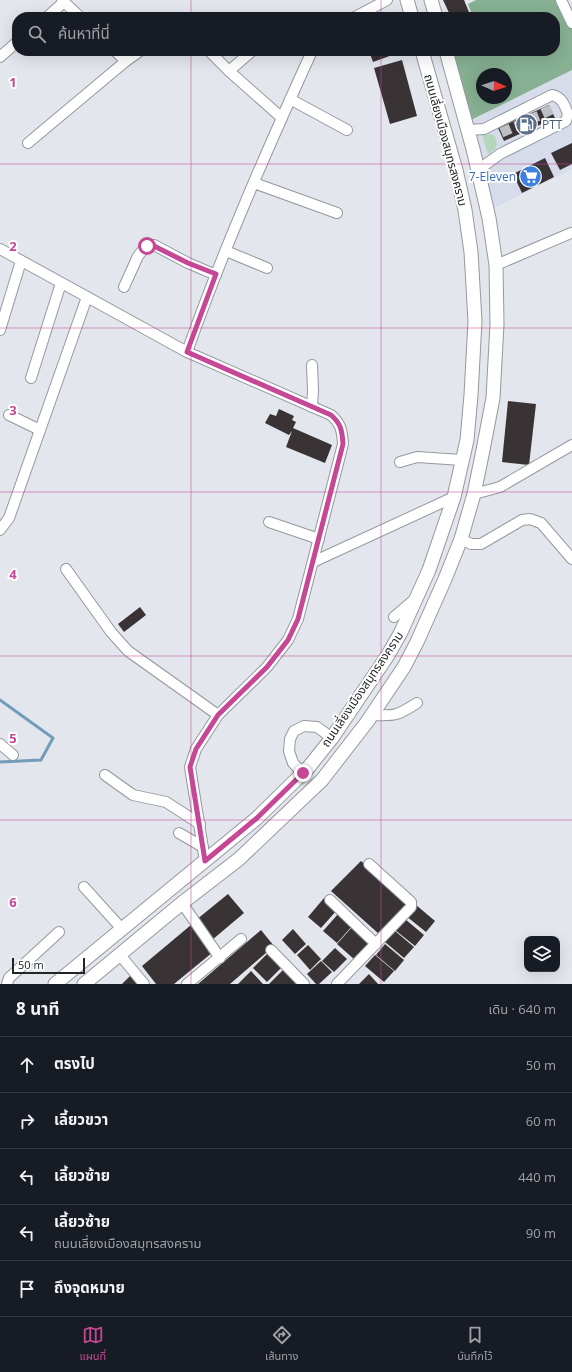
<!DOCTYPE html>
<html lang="th">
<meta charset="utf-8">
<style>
:root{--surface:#171b24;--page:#20242c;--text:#f1f3f6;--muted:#9ea1a6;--line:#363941;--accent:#c54795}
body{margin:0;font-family:"Open Sans","Noto Sans Thai",sans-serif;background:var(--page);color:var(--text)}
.controls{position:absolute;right:12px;bottom:12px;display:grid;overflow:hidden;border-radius:8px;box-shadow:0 4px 16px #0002}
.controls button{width:36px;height:36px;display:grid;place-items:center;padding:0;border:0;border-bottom:1px solid var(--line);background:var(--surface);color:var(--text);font:20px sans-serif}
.compass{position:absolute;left:476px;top:68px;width:36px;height:36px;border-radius:50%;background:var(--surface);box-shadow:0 4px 16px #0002;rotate:93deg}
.scale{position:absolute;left:12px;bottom:10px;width:73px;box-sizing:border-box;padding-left:4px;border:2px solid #232426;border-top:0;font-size:11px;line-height:14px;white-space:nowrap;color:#232426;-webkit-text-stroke:3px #fff;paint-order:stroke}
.stop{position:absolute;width:12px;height:12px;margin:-9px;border:3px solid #c54795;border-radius:50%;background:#fff}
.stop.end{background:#c54795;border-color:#fff;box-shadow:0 1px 4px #0008}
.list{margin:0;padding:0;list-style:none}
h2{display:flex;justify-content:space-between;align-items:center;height:52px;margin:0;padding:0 16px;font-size:17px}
h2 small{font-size:13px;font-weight:400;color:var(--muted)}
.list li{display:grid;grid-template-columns:26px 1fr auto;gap:12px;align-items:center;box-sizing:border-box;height:56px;padding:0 16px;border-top:1px solid var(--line)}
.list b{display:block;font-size:15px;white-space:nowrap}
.list p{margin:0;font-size:13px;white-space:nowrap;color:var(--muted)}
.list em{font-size:13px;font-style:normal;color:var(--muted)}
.icon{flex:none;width:22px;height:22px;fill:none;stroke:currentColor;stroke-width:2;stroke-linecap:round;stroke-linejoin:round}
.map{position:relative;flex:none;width:572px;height:984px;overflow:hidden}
.search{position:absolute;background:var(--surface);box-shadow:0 4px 16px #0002;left:12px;right:12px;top:12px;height:44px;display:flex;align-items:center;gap:10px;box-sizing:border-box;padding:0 14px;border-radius:16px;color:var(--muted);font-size:15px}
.sheet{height:332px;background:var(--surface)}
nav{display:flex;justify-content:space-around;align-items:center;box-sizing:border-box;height:56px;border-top:1px solid var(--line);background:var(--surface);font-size:11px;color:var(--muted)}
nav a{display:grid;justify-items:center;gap:2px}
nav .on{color:var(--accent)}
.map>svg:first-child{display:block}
</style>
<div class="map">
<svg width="572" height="984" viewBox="0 0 572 984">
<rect width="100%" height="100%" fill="#e3e6ed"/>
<!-- built -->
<path fill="#d6dcea" d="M572 70V169L490 210 472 120Z"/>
<!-- green -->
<path fill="#b3d6bc" d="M490 134 495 136 497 145 495 149 488 154 482 135Z"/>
<!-- forest -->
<path fill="#87b192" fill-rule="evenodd" d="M476 0H559L572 26V70L471 120 452 52 454 51H555V17H473L468 4ZM482 74H506V98H482Z"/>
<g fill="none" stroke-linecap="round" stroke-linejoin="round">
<!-- stream -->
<path stroke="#719dbb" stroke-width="3" d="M0 700 53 738 41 760 0 762"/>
</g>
<!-- building -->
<g fill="#393335">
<path d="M443 0H464L471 17H451Z"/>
<path d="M384 12 386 17H370Z"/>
<path d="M369 51H397L398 53 373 62Z"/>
<path d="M402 60 417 116 390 124 374 68Z"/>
<path d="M549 105 555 118 504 141 498 128Z"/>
<path d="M572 143V164L560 170 551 153Z"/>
<path d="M545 158 554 177 522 193 513 174Z"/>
<path d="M508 401 536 404 529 465 502 462Z"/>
<path d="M279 409 294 416 292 420 296 422 293 428 332 445 325 463 286 447 292 431 289 435 265 423 270 414 276 416Z"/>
<path d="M140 607 146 615 124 632 118 624Z"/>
<path d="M361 861 408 902 379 934 331 891Z"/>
<path d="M228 894 244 913 212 940 196 920Z"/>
<path d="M324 898 337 910 321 928 308 917Z"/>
<path d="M416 905 435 921 426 932 406 916Z"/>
<path d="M339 913 353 925 337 943 323 931Z"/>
<path d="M405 919 424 935 415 946 395 930Z"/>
<path d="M191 925 213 952 174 984H156L142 966Z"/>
<path d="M353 926 371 942 355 960 337 944Z"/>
<path d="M293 929 306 944 295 954 282 940Z"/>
<path d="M261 930 274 946 230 984H198Z"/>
<path d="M395 931 414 947 404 958 385 942Z"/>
<path d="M385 944 404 960 395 971 376 955Z"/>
<path d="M308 945 321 959 310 970 297 955Z"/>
<path d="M335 948 347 959 334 972 322 961Z"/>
<path d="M269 952 283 966 267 982 253 968Z"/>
<path d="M375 955 394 971 384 982 365 966Z"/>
<path d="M321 961 332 972 319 984H316L307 974Z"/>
<path d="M284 969 298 983 297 984H269Z"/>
<path d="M251 971 263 984H238Z"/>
<path d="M132 974 141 984H122Z"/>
<path d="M369 974 378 984H359Z"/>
</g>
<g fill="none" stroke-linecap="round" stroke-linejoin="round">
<!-- minor-tunnel -->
<g stroke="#bdbfc5" stroke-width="10" stroke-dasharray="10 5" stroke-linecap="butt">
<path d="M545 107 551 120"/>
<path d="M532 113 537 126"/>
<path d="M518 120 523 132"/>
<path d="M504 126 509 138"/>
</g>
<defs>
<g id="minor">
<path d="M62 0 80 17"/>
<path d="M561 0 572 23"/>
<path d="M47 17 64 2"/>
<path d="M355 17 387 0"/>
<path d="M115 51 126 61"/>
<path d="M209 51 229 71 282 118"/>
<path d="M0 57 17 42"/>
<path d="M229 71 252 51"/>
<path d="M290 99 347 130"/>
<path d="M468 130 484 129 552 95C562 97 565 106 568 114L566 121 500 154 478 170"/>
<path d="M28 143 126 61 140 51"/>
<path d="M254 183 337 213"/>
<path d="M0 249 187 352 331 415C341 424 342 430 343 444L298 619 288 640 267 667 218 715 196 749 190 767 205 861"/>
<path d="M226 251 267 268"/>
<path d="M496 265 571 233"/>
<path d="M124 287 138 256 147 245H154L188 263 216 275"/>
<path d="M0 330 21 261"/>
<path d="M187 352C223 250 267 150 312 51"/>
<path d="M312 365 313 390 312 407"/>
<path d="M31 378 61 283"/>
<path d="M9 415 40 430"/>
<path d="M400 462 417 457 462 460"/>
<path d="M474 494 500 487 572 445"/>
<path d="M269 522 319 539"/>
<path d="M0 530 9 518 87 297"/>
<path d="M461 539 471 544H481L522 520 530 519 541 523 572 559"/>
<path d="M313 562 454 497"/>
<path d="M66 569 111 632 128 651 218 715"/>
<path d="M394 617 415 599"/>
<path d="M372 715C395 716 397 716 417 703"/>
<path d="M0 744 13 755"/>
<path d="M303 773 293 763 289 751 290 739 294 731 304 726 317 727 332 738"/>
<path d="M105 775 133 795 166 802 200 824"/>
<path d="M179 833 203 847"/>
<path d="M84 887 122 929"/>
<path d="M330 900 376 944"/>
<path d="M182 903 220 958"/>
<path d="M271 950 304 984"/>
<path d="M120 955 144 984"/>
<path d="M7 984 9 978 59 932"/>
<path d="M187 984 241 939"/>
<path d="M337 984 411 907V902L369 864"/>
</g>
<g id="major">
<path d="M407 0 412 17"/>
<path d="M431 0 436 17"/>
<path d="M55 984 257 818 308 768 332 738 388 655 401 632 429 570 454 497 467 440 471 395 475 321 471 252 465 210 456 170 422 51"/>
<path d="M84 984 182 903 239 859 322 780 367 722 404 667 417 642 445 579 461 539 474 494 483 450 493 398 497 324 496 265 489 218 473 149 446 51"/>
</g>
</defs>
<!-- minor casing -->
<use href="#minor" stroke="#95989f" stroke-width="12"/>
<!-- major casing -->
<use href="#major" stroke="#95989f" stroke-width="15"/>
<!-- minor -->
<use href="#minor" stroke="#fff" stroke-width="10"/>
<!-- major -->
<use href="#major" stroke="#fff" stroke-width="13"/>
</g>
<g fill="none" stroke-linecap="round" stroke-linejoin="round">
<!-- route -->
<path stroke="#c54795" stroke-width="5" d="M147 246H154L188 263 216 274 187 352 331 415C341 424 342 430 343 444L298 619 288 640 267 667 218 715 196 749 190 767 205 861 257 818 303 773"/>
</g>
<!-- grid -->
<path fill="none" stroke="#c54795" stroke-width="1" stroke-opacity="0.55" d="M191 0V17M381 0V17M191 51V984M381 51V984M0 164H572M0 328H572M0 492H572M0 656H572M0 820H572"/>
<!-- icons -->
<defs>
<symbol id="fuel-disc" viewBox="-11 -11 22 22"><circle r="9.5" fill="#5c6f8a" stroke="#fff"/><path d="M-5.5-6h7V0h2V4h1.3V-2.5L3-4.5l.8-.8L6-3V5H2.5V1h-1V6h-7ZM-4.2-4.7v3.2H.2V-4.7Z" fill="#fff"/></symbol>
<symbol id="supermarket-disc" viewBox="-11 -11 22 22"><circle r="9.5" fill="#3f7fe0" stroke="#fff"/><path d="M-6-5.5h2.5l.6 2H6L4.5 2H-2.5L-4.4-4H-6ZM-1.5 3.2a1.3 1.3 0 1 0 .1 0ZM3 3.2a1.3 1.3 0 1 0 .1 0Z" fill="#fff"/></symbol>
</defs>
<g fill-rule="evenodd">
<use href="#fuel-disc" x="514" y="112" width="25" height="25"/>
<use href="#supermarket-disc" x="518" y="164" width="25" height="25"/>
</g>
<g text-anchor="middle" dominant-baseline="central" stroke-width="4" stroke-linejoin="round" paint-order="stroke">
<!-- service labels -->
<g font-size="12" fill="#4e5e75" stroke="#fff" text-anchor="start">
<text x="542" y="124">PTT</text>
</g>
<!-- street labels -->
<g font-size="12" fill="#232426" stroke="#fff">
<text transform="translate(446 140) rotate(75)">ถนนเลี่ยงเมืองสมุทรสงคราม</text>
<text transform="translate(362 689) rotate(-56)">ถนนเลี่ยงเมืองสมุทรสงคราม</text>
</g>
<!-- shop labels -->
<g font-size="12" fill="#366cbe" stroke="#fff" text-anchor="end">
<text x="516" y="176">7-Eleven</text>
</g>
</g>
<g font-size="13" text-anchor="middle" font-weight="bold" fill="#c54795" stroke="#fff" stroke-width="4" stroke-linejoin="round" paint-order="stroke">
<text x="13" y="87">1</text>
<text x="13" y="251">2</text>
<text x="13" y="415">3</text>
<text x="13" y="579">4</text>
<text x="13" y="743">5</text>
<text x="13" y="907">6</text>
</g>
</svg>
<div class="controls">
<button><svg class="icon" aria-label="layers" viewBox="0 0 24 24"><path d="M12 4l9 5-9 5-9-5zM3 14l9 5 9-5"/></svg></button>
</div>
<svg class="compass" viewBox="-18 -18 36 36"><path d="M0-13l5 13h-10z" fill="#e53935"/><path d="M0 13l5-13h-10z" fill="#9ea1a6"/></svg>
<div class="scale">50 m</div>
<div class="stop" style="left:147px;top:246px"></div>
<div class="stop end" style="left:303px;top:773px"></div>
<div class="search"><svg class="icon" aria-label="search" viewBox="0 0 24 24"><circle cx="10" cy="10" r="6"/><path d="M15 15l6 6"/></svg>ค้นหาที่นี่</div>
</div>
<section class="sheet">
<h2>8 นาที<small>เดิน · 640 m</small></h2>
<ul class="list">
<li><svg class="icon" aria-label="ahead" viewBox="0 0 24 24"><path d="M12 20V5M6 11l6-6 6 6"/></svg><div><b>ตรงไป</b></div><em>50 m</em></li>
<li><svg class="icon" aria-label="right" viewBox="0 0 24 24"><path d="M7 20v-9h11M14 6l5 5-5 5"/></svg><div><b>เลี้ยวขวา</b></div><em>60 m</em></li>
<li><svg class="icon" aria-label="left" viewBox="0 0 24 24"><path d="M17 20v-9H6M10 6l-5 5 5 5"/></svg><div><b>เลี้ยวซ้าย</b></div><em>440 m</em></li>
<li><svg class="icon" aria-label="left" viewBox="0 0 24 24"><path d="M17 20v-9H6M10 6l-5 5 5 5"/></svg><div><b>เลี้ยวซ้าย</b><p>ถนนเลี่ยงเมืองสมุทรสงคราม</p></div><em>90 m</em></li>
<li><svg class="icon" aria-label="arrive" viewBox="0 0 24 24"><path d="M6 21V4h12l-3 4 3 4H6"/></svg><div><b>ถึงจุดหมาย</b></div></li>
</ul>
</section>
<nav>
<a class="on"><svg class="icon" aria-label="map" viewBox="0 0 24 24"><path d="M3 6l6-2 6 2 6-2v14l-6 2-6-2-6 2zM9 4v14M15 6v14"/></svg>แผนที่</a>
<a><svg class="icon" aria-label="directions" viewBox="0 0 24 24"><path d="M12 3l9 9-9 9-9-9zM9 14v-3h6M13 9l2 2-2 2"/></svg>เส้นทาง</a>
<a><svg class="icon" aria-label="saved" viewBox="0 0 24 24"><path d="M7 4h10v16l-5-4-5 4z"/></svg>บันทึกไว้</a>
</nav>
